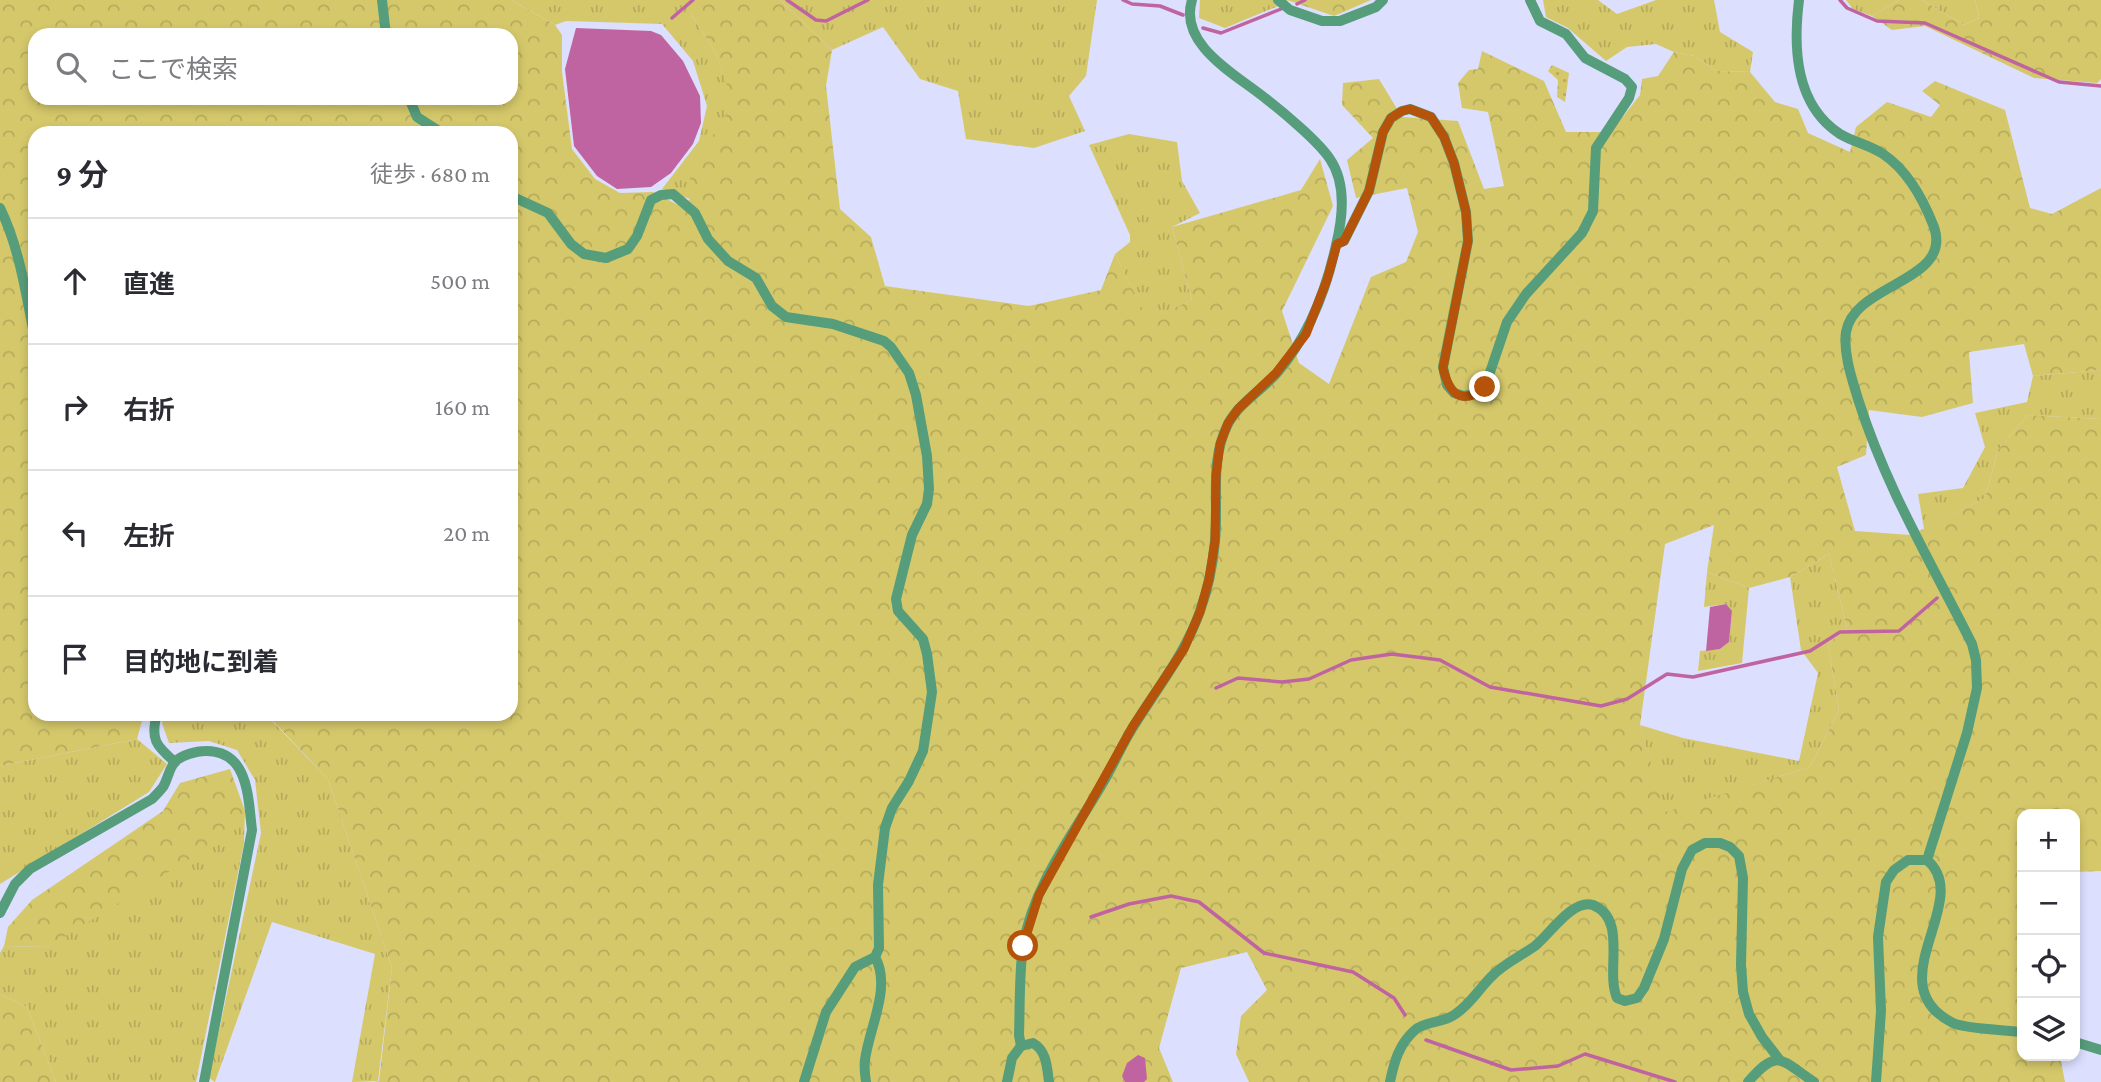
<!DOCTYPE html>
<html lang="ja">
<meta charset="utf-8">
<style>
:root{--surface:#fff;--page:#f2f2f3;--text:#2b2b33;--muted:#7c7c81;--line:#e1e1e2}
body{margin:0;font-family:"Crimson Pro","Noto Sans JP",serif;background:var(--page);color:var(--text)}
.controls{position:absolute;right:21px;bottom:21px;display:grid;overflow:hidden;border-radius:14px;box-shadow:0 4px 10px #0003}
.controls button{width:63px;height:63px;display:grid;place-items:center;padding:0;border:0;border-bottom:2px solid var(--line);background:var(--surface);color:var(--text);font:35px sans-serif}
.stop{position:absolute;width:21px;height:21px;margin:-16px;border:5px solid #b45309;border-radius:50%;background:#fff}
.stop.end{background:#b45309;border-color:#fff;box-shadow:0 2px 7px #0008}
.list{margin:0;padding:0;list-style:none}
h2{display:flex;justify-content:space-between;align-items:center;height:91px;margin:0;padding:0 28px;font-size:30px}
h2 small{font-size:23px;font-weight:400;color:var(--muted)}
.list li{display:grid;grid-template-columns:46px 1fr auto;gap:21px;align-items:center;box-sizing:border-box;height:126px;padding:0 28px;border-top:2px solid var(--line)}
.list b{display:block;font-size:26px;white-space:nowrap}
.list em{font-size:23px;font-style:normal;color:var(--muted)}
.icon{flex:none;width:38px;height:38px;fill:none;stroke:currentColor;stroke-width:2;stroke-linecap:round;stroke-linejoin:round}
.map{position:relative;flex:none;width:2101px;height:1082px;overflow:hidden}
.search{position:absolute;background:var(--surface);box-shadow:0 4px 10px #0003;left:28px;top:28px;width:490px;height:77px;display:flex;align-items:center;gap:18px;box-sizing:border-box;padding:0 24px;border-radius:21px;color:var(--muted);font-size:26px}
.panel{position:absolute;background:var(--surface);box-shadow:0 4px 10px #0003;left:28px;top:126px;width:490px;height:595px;border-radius:21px}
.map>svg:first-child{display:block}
</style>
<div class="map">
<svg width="2101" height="1082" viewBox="0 0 2101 1082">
<defs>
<pattern id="grass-tufts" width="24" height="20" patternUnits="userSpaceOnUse" patternTransform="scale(1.75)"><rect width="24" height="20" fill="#d5c86b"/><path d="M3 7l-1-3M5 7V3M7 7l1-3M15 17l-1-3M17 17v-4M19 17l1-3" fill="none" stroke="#b6ab5c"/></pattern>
<pattern id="forest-crowns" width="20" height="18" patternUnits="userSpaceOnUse" patternTransform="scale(1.75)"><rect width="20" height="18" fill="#d5c86b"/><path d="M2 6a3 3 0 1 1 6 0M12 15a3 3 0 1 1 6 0" fill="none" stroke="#b6ab5c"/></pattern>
<pattern id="park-dots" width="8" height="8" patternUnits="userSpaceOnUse" patternTransform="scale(1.75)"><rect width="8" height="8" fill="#d5c86b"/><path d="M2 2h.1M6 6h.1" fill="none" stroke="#b6ab5c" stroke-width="1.8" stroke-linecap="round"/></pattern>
</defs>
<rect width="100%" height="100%" fill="#dcdffe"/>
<!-- grass -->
<g fill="url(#grass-tufts)">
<path d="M511 0H691V14L716 53 734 103 691 172 690 199 662 189 699 141 707 106 693 61 662 24 566 21 555 25Z"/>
<path d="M780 0H1097L1086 76 1069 96 1085 131 1034 148 966 139 958 91 920 79 883 27 832 50Z"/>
<path d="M1200 0H1287L1288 2 1225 28 1199 18Z"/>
<path d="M1543 0H1598L1617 14 1656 0H1714L1720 32 1753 52 1750 72 1717 71 1695 56 1674 52 1656 44 1627 47 1606 61 1568 28 1546 17Z"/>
<path d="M1846 0H1899L1872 16 1853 9Z"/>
<path d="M1922 0H1975L1979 18 1964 25Z"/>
<path d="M1129 134 1177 142 1182 181 1200 213 1172 227 1192 300 1148 321 1115 254 1130 242V235L1089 145Z"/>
<path d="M2101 370V419L2028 415 1998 450 1985 498 1924 529 1918 494 1963 488 1985 447 1975 413 2027 402 2033 376Z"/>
<path d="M1829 554 1847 628 1828 644 1839 710 1810 767 1664 813 1640 725 1683 738 1799 761 1818 673 1801 650 1790 577Z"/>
<path d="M1707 572 1749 588 1742 663 1698 671 1700 651 1720 649 1729 642 1732 612 1726 604 1704 607Z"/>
<path d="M166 714H256L273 722 328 779 392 968 378 1081 352 1082 375 954 272 922 215 1082 209 1078 261 833 255 780 237 750 209 741 169 743 162 723Z"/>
<path d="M137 739 167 764 149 792 0 884V766Z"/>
<path d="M245 811 244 843 196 1082H56L27 1007 0 994V953L4 946 48 947Z"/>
</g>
<!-- forest -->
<g fill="url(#forest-crowns)" fill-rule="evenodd">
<path d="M0 0H511L555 25 562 35V72L572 149 595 179 620 193 653 192 682 207 690 199V172L733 103 716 53 691 14V0H780L832 50 826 86 840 209 871 237 885 286 1029 306 1101 290 1115 254 1148 320 1192 300 1172 227 1301 190 1320 159 1333 206 1282 311 1299 363 1329 384 1371 277 1406 262 1418 232 1407 188 1356 198 1347 160 1373 138 1342 105 1343 83 1379 79 1402 117 1458 121 1484 189 1504 186 1488 112 1462 108 1458 83 1469 70 1478 69 1482 51 1544 81 1566 132H1611L1640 95 1642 79 1658 76 1674 52 1695 56 1717 71 1750 72 1775 102 1798 109 1808 133 1850 152 1856 127 1887 102 1931 117 1940 105 1922 91 1935 81 2005 110 2030 208 2052 214 2101 188V370L2033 376 2024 344 1969 352 1973 403 1922 417 1869 410 1866 455 1837 467 1855 531 1911 535 1985 498 1998 450 2028 415 2101 419V871L2075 872V814H2022V1056H2060L2065 1082H1249L1236 1054 1241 1016 1267 990 1247 952 1181 968 1159 1048 1173 1082H374L379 1081 392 968 328 779 274 722 256 714H511V133H35V714H144L137 739 0 766ZM35 35H511V98H35ZM1714 525 1707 572 1749 588 1790 577 1829 554 1847 628 1828 644 1839 710 1810 767 1665 812 1640 725 1665 544Z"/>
<path d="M1287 0H1371L1334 16Z"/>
<path d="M1899 0H1922L1964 25 1979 18 1975 0H2101V79L2097 83 2034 78 1925 26 1892 30 1872 16Z"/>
<path d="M230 769 245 811 233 832 48 947 4 946 8 927 32 900 163 811 180 783Z"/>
<path d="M0 994 27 1007 56 1082H0Z"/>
</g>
<!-- park -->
<path fill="url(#park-dots)" d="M1552 65 1569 73 1565 102 1557 97 1558 80 1548 71Z"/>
<!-- water -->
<g fill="#c064a1">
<path d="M576 28 651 31 661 35 683 61 700 96 701 123 693 144 671 173 651 187 617 189 597 176 574 146 565 69Z"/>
<path d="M1726 604 1732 611 1729 642 1720 649 1706 651 1710 607Z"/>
<path d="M1138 1055 1145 1058 1147 1079 1144 1082H1125L1122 1076 1127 1063Z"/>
</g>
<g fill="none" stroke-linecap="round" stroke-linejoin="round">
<!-- stream -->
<g stroke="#c064a1" stroke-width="3.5">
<path d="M787 0 816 20 826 21 868 0"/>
<path d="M1123 0 1132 4 1160 6 1183 15"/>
<path d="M1840 0 1847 8 1877 21 1925 23 2059 82 2101 86"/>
<path d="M1297 4 1305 0"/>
<path d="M672 18 693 0"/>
<path d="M1203 28 1221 33 1281 9"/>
<path d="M1216 688 1238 678 1282 682 1309 679 1351 660 1392 654 1440 660 1490 687 1601 706 1627 699 1667 674 1693 677 1810 651 1840 632 1899 631 1937 598"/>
<path d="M1091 917 1129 904 1171 896 1199 902 1264 953 1353 972 1394 998 1405 1015"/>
<path d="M1426 1040 1511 1070 1558 1066 1585 1054 1675 1082"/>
</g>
<!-- minor -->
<g stroke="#569d7b" stroke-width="10">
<path d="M382 0 386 35"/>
<path d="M1278 0 1290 10 1322 21H1340L1376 7 1383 0"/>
<path d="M1799 0C1793 48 1795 105 1840 134 1853 142 1870 145 1883 154 1907 170 1924 201 1934 227 1953 282 1854 283 1846 332 1843 353 1852 379 1858 399 1886 488 1931 562 1972 644L1976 660 1977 688 1967 733 1927 860"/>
<path d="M409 98 417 117 442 133"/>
<path d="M511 196 548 213 571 244 584 254 606 258 628 249 637 236 651 200 661 195 673 194 695 213 708 239 728 261 756 278 772 306 786 317 833 324 884 341 891 347 909 373 916 395 927 456 929 489 927 504 912 535 896 599 898 611 923 639 927 654 932 692 923 751 909 781 892 808 885 828 878 885 879 948 875 957 855 967 826 1012 804 1082"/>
<path d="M0 208C20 249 26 295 35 339"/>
<path d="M1337 244 1344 241 1369 191 1383 132 1391 118 1402 111 1410 109 1431 117 1444 137 1454 163 1466 212 1468 241 1443 367 1447 385 1454 393 1464 396 1476 394 1485 387 1507 322 1526 294 1582 233 1593 211 1596 148 1629 98 1632 87 1625 79 1585 58 1566 34 1540 21 1530 0"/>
<path d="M157 714C150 739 156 746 175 762"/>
<path d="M0 913 15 884 30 869 152 799C156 795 160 791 163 787 168 779 169 768 175 762 181 755 197 751 205 751 249 750 248 798 252 830L204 1082"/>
<path d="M2075 1042 2101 1050"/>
<path d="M1021 1046 1019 1035C1020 1006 1019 975 1023 946 1033 885 1074 833 1104 781 1115 762 1123 742 1135 724 1158 687 1186 652 1200 611 1208 589 1213 564 1215 541 1219 502 1209 461 1228 424 1239 403 1261 391 1277 373 1308 337 1326 291 1336 245 1343 217 1347 184 1330 159 1318 141 1283 112 1265 98 1237 75 1178 45 1192 0"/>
<path d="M866 1082C865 1075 864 1067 865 1060 869 1028 892 987 875 957"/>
<path d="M1007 1082 1012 1058 1021 1046 1033 1043C1047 1051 1047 1068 1049 1082"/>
<path d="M1390 1082C1394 1062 1399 1044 1415 1030 1425 1021 1443 1023 1454 1015 1470 1005 1478 990 1491 977 1503 964 1521 956 1535 946 1549 935 1573 898 1593 905 1628 919 1605 971 1617 998L1625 1001 1637 998 1644 988 1664 939 1682 869 1692 850 1705 843H1720L1730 847 1739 856 1743 878 1741 965 1743 992 1749 1014 1762 1037 1779 1059"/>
<path d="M1748 1082C1778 1047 1781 1060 1814 1082"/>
<path d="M1876 1082 1881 1011 1878 937 1886 882 1894 870 1908 860H1927C1975 900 1875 984 1953 1023 1965 1029 2006 1030 2022 1032"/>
</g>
</g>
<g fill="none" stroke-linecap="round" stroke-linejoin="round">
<!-- route -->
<path stroke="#b45309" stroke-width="9" d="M1023 946 1039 895 1133 726 1184 649 1200 612 1209 579 1215 541 1216 475 1220 444 1228 423 1238 409 1276 373 1306 334 1327 280 1337 244 1344 241 1369 191 1383 132 1391 118 1402 111 1410 109 1431 117 1444 137 1454 163 1466 212 1468 241 1443 368C1449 393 1461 407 1485 387"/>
</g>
</svg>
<div class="controls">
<button>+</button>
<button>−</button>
<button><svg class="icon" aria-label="locate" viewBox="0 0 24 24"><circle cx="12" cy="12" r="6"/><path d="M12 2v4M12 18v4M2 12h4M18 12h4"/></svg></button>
<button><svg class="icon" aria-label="layers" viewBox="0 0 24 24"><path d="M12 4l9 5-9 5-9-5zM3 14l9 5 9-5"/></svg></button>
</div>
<div class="stop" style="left:1023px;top:946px"></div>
<div class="stop end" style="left:1485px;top:387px"></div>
<div class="search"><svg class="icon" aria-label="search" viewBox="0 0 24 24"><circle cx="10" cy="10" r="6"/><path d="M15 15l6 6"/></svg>ここで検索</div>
<section class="panel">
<h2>9 分<small>徒歩 · 680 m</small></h2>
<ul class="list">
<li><svg class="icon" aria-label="ahead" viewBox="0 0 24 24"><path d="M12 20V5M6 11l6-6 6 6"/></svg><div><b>直進</b></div><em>500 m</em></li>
<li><svg class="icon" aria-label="right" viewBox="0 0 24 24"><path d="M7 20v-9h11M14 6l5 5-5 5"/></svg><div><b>右折</b></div><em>160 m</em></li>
<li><svg class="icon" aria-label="left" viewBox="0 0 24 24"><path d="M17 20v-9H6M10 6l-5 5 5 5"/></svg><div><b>左折</b></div><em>20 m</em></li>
<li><svg class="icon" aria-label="arrive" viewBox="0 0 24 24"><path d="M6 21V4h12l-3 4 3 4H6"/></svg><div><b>目的地に到着</b></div></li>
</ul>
</section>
</div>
